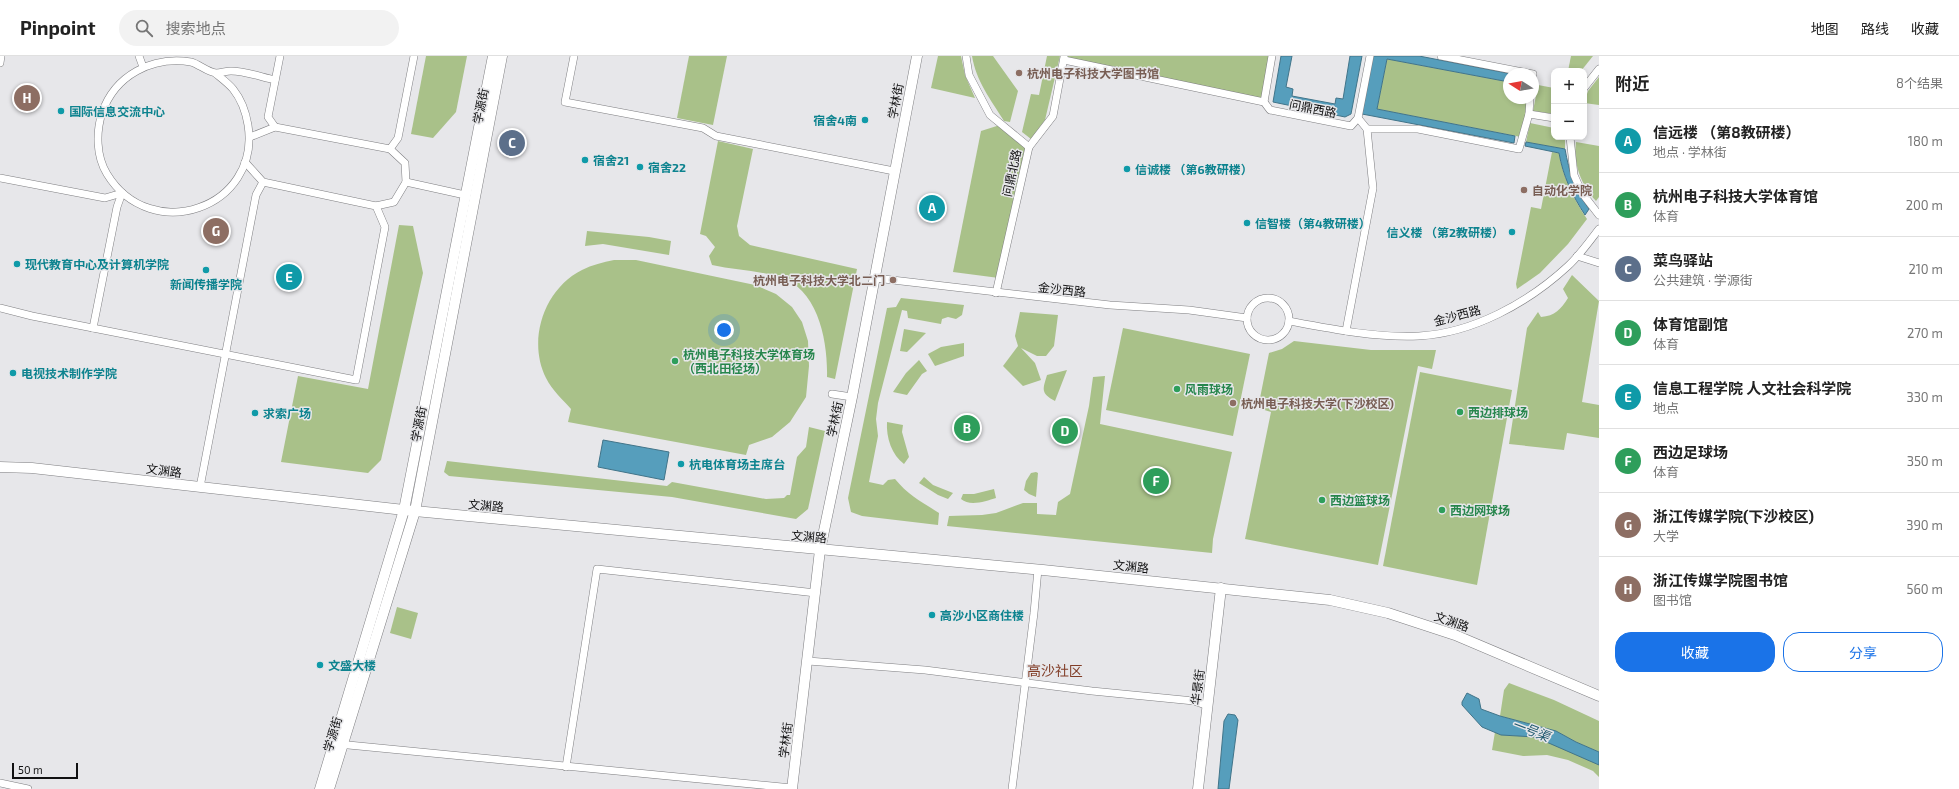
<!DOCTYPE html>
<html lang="zh">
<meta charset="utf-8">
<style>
:root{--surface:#fff;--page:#f2f2f2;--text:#222;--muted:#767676;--line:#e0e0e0;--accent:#1a73e8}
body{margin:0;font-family:"Exo 2","Noto Sans SC",sans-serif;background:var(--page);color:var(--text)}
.controls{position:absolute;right:12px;top:12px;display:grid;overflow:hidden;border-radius:8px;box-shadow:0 2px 6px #0003}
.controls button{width:36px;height:36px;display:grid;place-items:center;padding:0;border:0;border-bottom:1px solid var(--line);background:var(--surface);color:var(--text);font:20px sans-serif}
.compass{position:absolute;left:1503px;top:12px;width:36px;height:36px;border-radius:50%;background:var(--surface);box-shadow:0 2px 6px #0003;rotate:281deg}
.scale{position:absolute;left:12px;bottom:10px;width:66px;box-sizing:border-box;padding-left:4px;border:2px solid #111112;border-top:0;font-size:11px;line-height:14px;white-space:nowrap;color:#111112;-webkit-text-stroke:3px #e7e7ea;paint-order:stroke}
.you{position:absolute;left:724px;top:274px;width:14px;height:14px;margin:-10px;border:3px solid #fff;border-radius:50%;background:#1a73e8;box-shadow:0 0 0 6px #1a73e833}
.badge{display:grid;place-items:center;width:26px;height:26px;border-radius:50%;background:var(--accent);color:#fff;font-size:13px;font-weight:700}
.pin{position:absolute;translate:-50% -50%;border:2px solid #fff;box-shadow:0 1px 4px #0006}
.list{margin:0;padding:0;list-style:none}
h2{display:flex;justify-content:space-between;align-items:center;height:52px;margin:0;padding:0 16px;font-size:17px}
h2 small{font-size:13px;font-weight:400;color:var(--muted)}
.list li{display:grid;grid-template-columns:26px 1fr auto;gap:12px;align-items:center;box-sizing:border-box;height:64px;padding:0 16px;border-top:1px solid var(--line)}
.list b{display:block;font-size:15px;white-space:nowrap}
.list p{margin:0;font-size:13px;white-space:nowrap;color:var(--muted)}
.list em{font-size:13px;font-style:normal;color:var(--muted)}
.actions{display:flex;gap:8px;padding:12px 16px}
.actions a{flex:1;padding:9px 0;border:1px solid var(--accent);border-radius:16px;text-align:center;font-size:14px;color:var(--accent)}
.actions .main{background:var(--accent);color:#fff}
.icon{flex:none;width:22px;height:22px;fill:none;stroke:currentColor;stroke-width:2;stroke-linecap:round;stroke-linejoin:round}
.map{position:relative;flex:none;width:1599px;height:733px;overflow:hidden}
header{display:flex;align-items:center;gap:24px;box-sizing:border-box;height:56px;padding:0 20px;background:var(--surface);border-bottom:1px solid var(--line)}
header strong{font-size:19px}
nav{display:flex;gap:22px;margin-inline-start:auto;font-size:14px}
.search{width:280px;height:36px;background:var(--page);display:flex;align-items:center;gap:10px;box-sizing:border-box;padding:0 14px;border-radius:22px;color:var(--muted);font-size:15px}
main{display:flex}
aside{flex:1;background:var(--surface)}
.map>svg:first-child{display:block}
</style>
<header>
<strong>Pinpoint</strong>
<div class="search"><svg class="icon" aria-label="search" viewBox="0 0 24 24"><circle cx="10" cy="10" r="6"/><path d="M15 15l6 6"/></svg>搜索地点</div>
<nav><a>地图</a><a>路线</a><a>收藏</a></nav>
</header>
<main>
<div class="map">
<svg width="1599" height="733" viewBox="0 0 1599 733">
<rect width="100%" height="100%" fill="#e7e7ea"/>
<!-- green -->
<g fill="#a9c189">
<path d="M426 0H467L456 56 433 82 411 78Z"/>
<path d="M689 0H727L713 69 677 62Z"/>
<path d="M938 0H961L965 19 975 42 931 32Z"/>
<path d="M972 0H993L1018 35 1010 66 1004 65C991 44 976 25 972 0Z"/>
<path d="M1047 0H1060L1045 64 1031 83 1022 76 1031 38 1039 39Z"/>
<path d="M1065 0H1273L1264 46 1064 4Z"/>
<path d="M1571 0H1593L1581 15H1568Z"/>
<path d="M1387 3 1509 26V42H1529L1521 81 1377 53Z"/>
<path d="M1599 21V49L1584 47 1588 35Z"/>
<path d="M1538 29 1554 32V58L1533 55Z"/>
<path d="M1530 67 1554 72V81H1565V93L1526 86Z"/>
<path d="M1000 69 1029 91 999 222 953 216 981 75Z"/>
<path d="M718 85 753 93 737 170 739 180 750 189 857 213 835 323 827 321C828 285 818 232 779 221 757 214 734 214 712 209L709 200 715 191 706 180 700 178Z"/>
<path d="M1576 86 1599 90V141L1596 145C1581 129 1573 108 1576 86Z"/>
<path d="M1552 96 1559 97C1563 122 1573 142 1587 163L1568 188 1540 217 1517 233 1516 228 1531 151 1541 153Z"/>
<path d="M399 169 413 170 423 217 381 404 368 417 281 406 298 320 368 333Z"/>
<path d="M587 175 649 181 671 185 669 199 603 188 585 190Z"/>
<path d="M614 204H636L755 229 776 238 792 251 802 266 808 285 809 310 806 341 790 366 772 381 749 389 746 399 568 366 571 353C563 344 552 334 546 322 527 284 544 233 582 214 592 209 603 206 614 204Z"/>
<path d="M1572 219 1599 245 1582 346 1599 349V382L1567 377 1564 394 1509 388 1527 272 1538 256 1541 261C1555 260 1561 253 1568 242L1563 233Z"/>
<path d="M901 242 964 249 962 259 956 263 948 261 942 263 941 268 908 262 907 255 902 254 878 347 876 363 878 380 869 426 883 429 888 424 895 423C908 439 922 446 939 457L938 469 862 460 851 456 848 442 887 252 896 251Z"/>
<path d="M1020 256 1058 259 1054 290 1046 300H1037L1021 292 1035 307 1041 324 1023 330 1003 310 1018 290 1015 280Z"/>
<path d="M1123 272 1250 298 1233 380 1106 354Z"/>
<path d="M904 273 926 277 907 296 900 295Z"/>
<path d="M1294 285 1371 294H1436L1432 313 1418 310 1378 509 1245 483 1271 356 1258 352 1269 297 1282 293Z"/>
<path d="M964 287V300L935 310 928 298 941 291Z"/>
<path d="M919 304 927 315 922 318 907 339 893 336 906 317Z"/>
<path d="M1067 314 1055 345C1040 337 1043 333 1047 319Z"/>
<path d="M1420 316 1512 334 1477 529 1383 510Z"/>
<path d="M1105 320 1100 368 1232 396 1213 483 1212 497 947 470 949 460 982 459 996 457 1023 447H1037V458L1056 459 1058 446 1070 438 1089 350 1093 321Z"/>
<path d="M887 366 903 369 902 376 909 401 904 408C892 399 886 382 887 366Z"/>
<path d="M809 371 825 375 808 453 796 463 672 441 449 420 444 416 447 405 667 430 672 426 766 443 784 442 787 439H790L797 401 806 391Z"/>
<path d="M1036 416 1038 417 1036 441 1029 438 1024 434 1026 425 1031 417Z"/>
<path d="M924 421 933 429 953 437 948 443 938 439 919 427Z"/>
<path d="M994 433 996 442C986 445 970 451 961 443L963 438H974Z"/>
<path d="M397 551 418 557 411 583 390 577Z"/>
<path d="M1509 627 1554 644 1599 665V696L1576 686 1556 675 1500 660 1504 634Z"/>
<path d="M1495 676C1509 683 1522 677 1536 681 1557 686 1579 699 1599 709V721L1593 715 1568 704 1547 699 1523 700 1492 694Z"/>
</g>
<!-- water -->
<g fill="#569ebc" stroke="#417489">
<path d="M1281 0H1292L1286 31 1293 33 1292 40 1335 48 1336 42 1343 43 1350 0H1362L1351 58 1345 61 1273 46Z"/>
<path d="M1373 0H1419L1512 18H1509V26L1387 3 1377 53 1515 80 1514 87 1362 58Z"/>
<path d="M1526 86 1565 93C1569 116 1575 134 1589 153L1585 159C1572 139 1563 120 1559 97L1525 90Z"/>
<path d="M603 384 669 396 664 424 598 411Z"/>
<path d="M1467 637 1479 643 1481 653 1500 660 1556 675 1576 686 1599 696V709L1535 681 1501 679 1482 671 1462 649V646Z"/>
<path d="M1228 658 1235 659 1238 664 1229 733H1218L1224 665Z"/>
</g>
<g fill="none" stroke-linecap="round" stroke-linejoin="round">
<defs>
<g id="street">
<path d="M139 0 143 11"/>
<path d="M574 0 565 46 703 72 716 80 894 115"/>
<path d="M966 0 969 19 990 59 1029 91 996 237"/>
<path d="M1441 0 1533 18"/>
<path d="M1064 4 1264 46 1270 54 1351 70 1358 62 1367 73H1418L1519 93 1529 58 1530 42"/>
<path d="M0 7 1 0"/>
<path d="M215 17C221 22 228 27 233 33 241 43 246 57 248 69 261 152 151 190 107 118 96 100 96 76 102 57 115 19 152 0 191 6 199 8 207 16 216 17 221 17 226 15 231 15 245 15 261 21 275 24"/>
<path d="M1584 32 1599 13"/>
<path d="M1264 46 1272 0"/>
<path d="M1529 58 1554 62"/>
<path d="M1358 62 1370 0"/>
<path d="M275 71 268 61 280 0"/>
<path d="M1570 81 1574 119 1582 137 1599 159"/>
<path d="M1029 91 1053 60 1064 1"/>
<path d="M390 93 398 82 414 0"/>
<path d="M245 106 263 126 376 150 394 146 406 126 405 107 390 93 275 71 250 81"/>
<path d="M0 122 105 142 122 137"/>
<path d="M406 126 465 139"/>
<path d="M1577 200 1599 207"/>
<path d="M875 222 1110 249 1189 254 1247 262"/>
<circle cx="1268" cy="263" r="21"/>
<path d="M0 252 32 260 356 324 385 171 376 150"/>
<path d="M1289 265C1331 273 1376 282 1419 280 1473 277 1528 247 1568 210 1579 200 1589 186 1599 173"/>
<path d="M93 272 117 151 122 137"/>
<path d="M1346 275 1373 132 1367 73"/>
<path d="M832 338 852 341"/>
<path d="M200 431 256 139 263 126"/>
<path d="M808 605 925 614 1092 635 1194 645 1208 650"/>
<path d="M338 688 792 732"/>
<path d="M566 711 597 513 816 537"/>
<path d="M0 727 28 733"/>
<path d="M1012 733 1034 557 1038 513"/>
</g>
<g id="secondary">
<path d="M0 411 32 412 404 454 1043 514 1330 544 1388 557 1455 579 1599 640"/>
<path d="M320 733 404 454 493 0"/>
<path d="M329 733 415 455 502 0"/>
<path d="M792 733 820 494 852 341 917 0"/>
<path d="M1198 733 1221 532"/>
</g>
</defs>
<!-- street casing -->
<use href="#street" stroke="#7e7e81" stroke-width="8"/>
<!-- secondary casing -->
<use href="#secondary" stroke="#7e7e81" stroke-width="11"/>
<!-- street -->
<use href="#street" stroke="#fff" stroke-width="7"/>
<!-- secondary -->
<use href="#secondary" stroke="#fff" stroke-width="10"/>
</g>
<!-- markers -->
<g fill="#8d6e63" stroke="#e7e7ea" stroke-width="1.5">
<circle cx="1019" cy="17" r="4"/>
<circle cx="1524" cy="134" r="4"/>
<circle cx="893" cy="224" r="4"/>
<circle cx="1233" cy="347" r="4"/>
</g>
<g fill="#0f9aa8" stroke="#e7e7ea" stroke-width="1.5">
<circle cx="61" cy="55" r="4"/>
<circle cx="865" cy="64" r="4"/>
<circle cx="585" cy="104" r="4"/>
<circle cx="640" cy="111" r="4"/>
<circle cx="1127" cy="113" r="4"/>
<circle cx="1247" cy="167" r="4"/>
<circle cx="1512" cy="176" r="4"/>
<circle cx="17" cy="208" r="4"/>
<circle cx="206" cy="214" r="4"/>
<circle cx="13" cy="317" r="4"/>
<circle cx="255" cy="357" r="4"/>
<circle cx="681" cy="408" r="4"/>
<circle cx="932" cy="559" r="4"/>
<circle cx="320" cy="609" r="4"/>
</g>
<g fill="#2e9e5b" stroke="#e7e7ea" stroke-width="1.5">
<circle cx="675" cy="305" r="4"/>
<circle cx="1177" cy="333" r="4"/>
<circle cx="1460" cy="356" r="4"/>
<circle cx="1322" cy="444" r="4"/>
<circle cx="1442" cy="454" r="4"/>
</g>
<g text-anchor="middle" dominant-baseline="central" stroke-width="3" stroke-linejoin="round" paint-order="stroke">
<!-- education labels -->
<g font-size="12" font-weight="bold" fill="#785e54" stroke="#e7e7ea" text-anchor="start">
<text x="1027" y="17">杭州电子科技大学图书馆</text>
<text x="1532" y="134">自动化学院</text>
<text x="885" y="224" text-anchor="end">杭州电子科技大学北二门</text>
<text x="1241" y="347">杭州电子科技大学(下沙校区)</text>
</g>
<!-- street labels -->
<g font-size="12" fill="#111112" stroke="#e7e7ea">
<text transform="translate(895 45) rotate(-79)">学林街</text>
<text transform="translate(480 50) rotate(-79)">学源街</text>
<text transform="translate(1313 52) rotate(11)">问鼎西路</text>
<text transform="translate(1011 117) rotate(-78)">问鼎北路</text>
<text transform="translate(1062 233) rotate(6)">金沙西路</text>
<text transform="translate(1457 259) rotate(-15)">金沙西路</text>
<text transform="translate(834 363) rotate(-78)">学林街</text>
<text transform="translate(418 368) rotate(-79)">学源街</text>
<text transform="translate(164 414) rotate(7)">文渊路</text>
<text transform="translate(486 449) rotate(5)">文渊路</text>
<text transform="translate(809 480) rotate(5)">文渊路</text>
<text transform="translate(1131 510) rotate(6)">文渊路</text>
<text transform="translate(1452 565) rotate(19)">文渊路</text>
<text transform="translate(1197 631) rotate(-83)">华景街</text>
<text transform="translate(332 678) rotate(-73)">学源街</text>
<text transform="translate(785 684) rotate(-83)">学林街</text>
</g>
<!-- culture labels -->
<g font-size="12" font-weight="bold" fill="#0d838f" stroke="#e7e7ea" text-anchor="start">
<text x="69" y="55">国际信息交流中心</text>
<text x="857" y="64" text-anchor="end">宿舍4南</text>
<text x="593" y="104">宿舍21</text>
<text x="648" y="111">宿舍22</text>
<text x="1135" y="113">信诚楼 （第6教研楼）</text>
<text x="1255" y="167">信智楼（第4教研楼）</text>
<text x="1504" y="176" text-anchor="end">信义楼 （第2教研楼）</text>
<text x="25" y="208">现代教育中心及计算机学院</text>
<text x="206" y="228" text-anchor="middle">新闻传播学院</text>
<text x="21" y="317">电视技术制作学院</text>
<text x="263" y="357">求索广场</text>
<text x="689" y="408">杭电体育场主席台</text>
<text x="940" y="559">高沙小区商住楼</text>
<text x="328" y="609">文盛大楼</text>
</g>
<!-- leisure labels -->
<g font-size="12" font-weight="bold" fill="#27864d" stroke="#e7e7ea" text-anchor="start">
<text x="683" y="298">杭州电子科技大学体育场<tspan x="683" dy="14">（西北田径场）</tspan></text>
<text x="1185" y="333">风雨球场</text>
<text x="1468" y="356">西边排球场</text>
<text x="1330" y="444">西边篮球场</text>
<text x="1450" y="454">西边网球场</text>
</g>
<!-- water labels -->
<g font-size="13" font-style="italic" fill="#215a70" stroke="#e7e7ea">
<text transform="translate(1531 674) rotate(21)">一号渠</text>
</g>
<!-- quarter labels -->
<g font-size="14" fill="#813d27" stroke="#e7e7ea">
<text x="1055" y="614">高沙社区</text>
</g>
</g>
</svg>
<div class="controls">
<button>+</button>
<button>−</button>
</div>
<svg class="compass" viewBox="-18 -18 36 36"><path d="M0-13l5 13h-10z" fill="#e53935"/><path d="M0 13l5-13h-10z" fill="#767676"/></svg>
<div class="scale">50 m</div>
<div class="you"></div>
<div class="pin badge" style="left:932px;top:152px;background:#0f9aa8">A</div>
<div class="pin badge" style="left:967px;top:372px;background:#2e9e5b">B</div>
<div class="pin badge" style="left:512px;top:87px;background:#5c6f8a">C</div>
<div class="pin badge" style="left:1065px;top:375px;background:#2e9e5b">D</div>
<div class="pin badge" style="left:289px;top:221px;background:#0f9aa8">E</div>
<div class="pin badge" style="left:1156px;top:425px;background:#2e9e5b">F</div>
<div class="pin badge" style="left:216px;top:175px;background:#8d6e63">G</div>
<div class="pin badge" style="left:27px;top:42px;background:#8d6e63">H</div>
</div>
<aside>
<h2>附近<small>8个结果</small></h2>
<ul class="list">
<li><span class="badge" style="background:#0f9aa8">A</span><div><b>信远楼 （第8教研楼）</b><p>地点 · 学林街</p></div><em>180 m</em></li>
<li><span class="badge" style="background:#2e9e5b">B</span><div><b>杭州电子科技大学体育馆</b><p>体育</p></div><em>200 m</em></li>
<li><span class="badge" style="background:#5c6f8a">C</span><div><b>菜鸟驿站</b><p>公共建筑 · 学源街</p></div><em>210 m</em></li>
<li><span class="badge" style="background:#2e9e5b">D</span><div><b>体育馆副馆</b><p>体育</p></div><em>270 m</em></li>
<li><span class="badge" style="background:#0f9aa8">E</span><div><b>信息工程学院 人文社会科学院</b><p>地点</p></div><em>330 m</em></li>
<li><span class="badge" style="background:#2e9e5b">F</span><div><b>西边足球场</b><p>体育</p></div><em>350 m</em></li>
<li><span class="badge" style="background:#8d6e63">G</span><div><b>浙江传媒学院(下沙校区)</b><p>大学</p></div><em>390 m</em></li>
<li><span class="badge" style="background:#8d6e63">H</span><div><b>浙江传媒学院图书馆</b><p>图书馆</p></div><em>560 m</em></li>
</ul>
<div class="actions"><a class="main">收藏</a><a>分享</a></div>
</aside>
</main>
